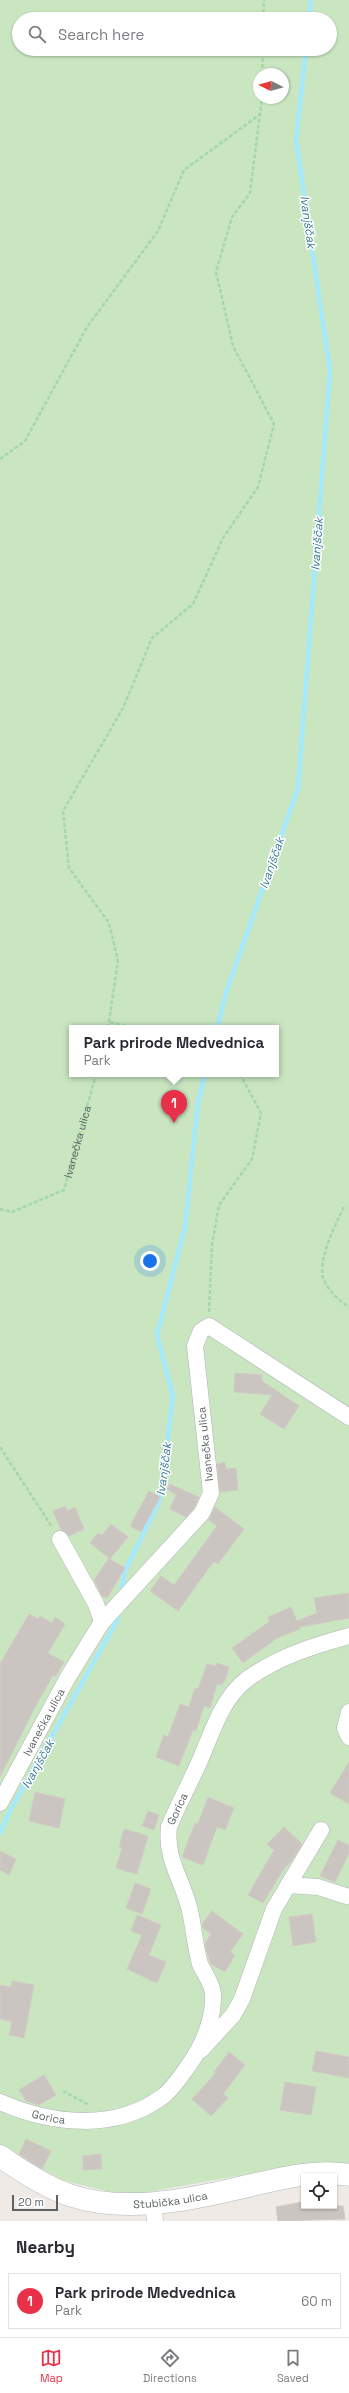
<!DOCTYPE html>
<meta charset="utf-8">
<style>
:root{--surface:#fff;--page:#f2f2f3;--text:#2b2b33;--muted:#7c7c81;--line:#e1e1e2;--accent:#e83148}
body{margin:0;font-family:"Space Grotesk",sans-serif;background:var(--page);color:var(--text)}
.controls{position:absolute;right:12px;bottom:12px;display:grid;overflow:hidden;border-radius:0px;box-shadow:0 1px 3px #0004}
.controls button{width:36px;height:36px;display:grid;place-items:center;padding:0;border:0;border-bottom:1px solid var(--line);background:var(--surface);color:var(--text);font:20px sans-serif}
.compass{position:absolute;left:253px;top:68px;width:36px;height:36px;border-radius:50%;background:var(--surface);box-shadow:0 1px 3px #0004;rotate:276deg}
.scale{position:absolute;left:12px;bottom:10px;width:46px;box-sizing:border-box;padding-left:4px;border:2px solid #5c6265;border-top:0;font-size:11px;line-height:14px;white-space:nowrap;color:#5c6265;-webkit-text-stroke:3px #fff;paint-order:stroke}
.you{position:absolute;left:150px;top:1261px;width:14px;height:14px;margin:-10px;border:3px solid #fff;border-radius:50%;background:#1a73e8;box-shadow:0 0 0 6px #1a73e833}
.badge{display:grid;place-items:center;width:26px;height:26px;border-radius:50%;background:var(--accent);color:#fff;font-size:13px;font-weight:700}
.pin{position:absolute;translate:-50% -33px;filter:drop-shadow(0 1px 2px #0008)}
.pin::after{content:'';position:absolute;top:21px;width:14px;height:12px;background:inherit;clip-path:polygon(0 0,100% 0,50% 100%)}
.popup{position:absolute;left:69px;top:1025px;width:210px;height:52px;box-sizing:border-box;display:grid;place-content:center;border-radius:0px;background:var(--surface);filter:drop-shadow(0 1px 3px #0005);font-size:13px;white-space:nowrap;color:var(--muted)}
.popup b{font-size:15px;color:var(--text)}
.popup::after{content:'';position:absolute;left:50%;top:100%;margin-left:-8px;border:8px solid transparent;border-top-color:var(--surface)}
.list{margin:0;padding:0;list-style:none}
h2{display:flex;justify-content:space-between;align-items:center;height:52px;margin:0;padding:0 16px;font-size:17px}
h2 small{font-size:13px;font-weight:400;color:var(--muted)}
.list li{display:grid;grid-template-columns:26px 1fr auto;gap:12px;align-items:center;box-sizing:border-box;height:56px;margin:0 8px 8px;padding:0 8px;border:1px solid var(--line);border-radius:0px}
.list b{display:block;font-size:15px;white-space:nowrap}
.list p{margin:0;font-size:13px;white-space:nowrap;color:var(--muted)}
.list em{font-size:13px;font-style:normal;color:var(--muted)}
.icon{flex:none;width:22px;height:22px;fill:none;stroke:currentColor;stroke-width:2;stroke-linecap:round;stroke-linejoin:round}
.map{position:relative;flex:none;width:349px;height:2221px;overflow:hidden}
.search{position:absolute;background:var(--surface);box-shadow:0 1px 3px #0004;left:12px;right:12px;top:12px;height:44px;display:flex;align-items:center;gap:10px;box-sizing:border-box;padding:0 14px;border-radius:22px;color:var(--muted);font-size:15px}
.sheet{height:116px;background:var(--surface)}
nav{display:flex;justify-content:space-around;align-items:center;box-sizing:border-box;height:56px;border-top:1px solid var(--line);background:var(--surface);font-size:11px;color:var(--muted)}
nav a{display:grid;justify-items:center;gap:2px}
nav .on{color:var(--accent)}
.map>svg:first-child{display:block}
</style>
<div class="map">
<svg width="349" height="2221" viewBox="0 0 349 2221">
<rect width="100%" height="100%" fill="#efeae5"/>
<!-- green -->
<path fill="#c9e6c1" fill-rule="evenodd" d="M0 0H349V2165H297L126 2196 61 2180 0 2148ZM19 19H330V49H19ZM259 74H283V98H259ZM72 1028H276V1074H72Z"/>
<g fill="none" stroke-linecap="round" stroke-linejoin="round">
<!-- stream -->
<g stroke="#a5e9fe" stroke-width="4.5">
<path d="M309 19 311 0"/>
<path d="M217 1028 226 993 298 788 330 371 296 140 306 49"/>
<path d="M121 1594 125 1571 159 1502 173 1396 157 1335 185 1227 198 1103 205 1074"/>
<path d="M0 1833 10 1811 117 1621 119 1611"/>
</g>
</g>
<!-- building -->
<g fill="#cac5c1" stroke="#d3cbc3">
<path d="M235 1373 262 1375V1381L299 1406 284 1429 260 1414 272 1395 234 1392Z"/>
<path d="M225 1462 226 1469 236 1468 238 1490 220 1492 217 1464Z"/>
<path d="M170 1484 199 1497 194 1508 186 1517 170 1509 176 1495 167 1489Z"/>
<path d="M149 1491 160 1497 141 1532 130 1526Z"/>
<path d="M65 1506 67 1511 75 1507 84 1529 69 1536 61 1530 53 1511Z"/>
<path d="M215 1507 244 1529 218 1564 214 1561 178 1611 150 1591 161 1576 174 1585 217 1526 209 1520Z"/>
<path d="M111 1524 128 1537 110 1559 125 1568 107 1598 102 1596 94 1580 109 1558 90 1543 98 1533 102 1535Z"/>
<path d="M349 1593V1618L300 1627V1629L277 1638 243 1663 232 1648 270 1621 268 1617 291 1607 297 1621 317 1613 314 1598Z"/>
<path d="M29 1614 38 1619 40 1616 52 1623 55 1617 65 1624 48 1653 64 1662 55 1677 53 1675 33 1711 0 1777V1664Z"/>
<path d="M217 1663 229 1667 226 1678 222 1685 217 1684 210 1708 204 1706 196 1731 193 1730 179 1766 156 1757 164 1735 168 1737 180 1704 189 1707 195 1688 198 1689 207 1664 216 1666Z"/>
<path d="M349 1762V1804L330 1793Z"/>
<path d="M35 1792 65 1799 59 1828 29 1821Z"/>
<path d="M208 1797 234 1808 225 1830 217 1827 203 1865 182 1857 195 1823 198 1824Z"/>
<path d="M148 1811 159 1815 154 1830 142 1826Z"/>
<path d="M284 1827 302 1844 292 1860 283 1870 263 1903 248 1895 274 1850 267 1844Z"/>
<path d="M124 1829 148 1836 137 1874 116 1868 122 1848 119 1847Z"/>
<path d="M338 1840 349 1845V1853L335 1882 320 1876Z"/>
<path d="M0 1851 16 1859 9 1875 0 1870Z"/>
<path d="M135 1883 151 1889 142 1914 126 1908Z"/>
<path d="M212 1911 243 1934 230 1952 235 1955 225 1972 211 1964 206 1949 205 1944 211 1934 203 1928 202 1924Z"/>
<path d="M312 1914 316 1942 293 1946 289 1917Z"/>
<path d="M137 1915 161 1925 149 1955 166 1962 157 1983 127 1969 142 1935 131 1931Z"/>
<path d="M12 1981 34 1985 24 2038 9 2035 12 2022 0 2019V1985L11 1987Z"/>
<path d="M316 2051 349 2057V2078L312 2071Z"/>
<path d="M229 2052 245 2065 223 2094 228 2098 211 2116 192 2099 216 2073 214 2072Z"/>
<path d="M44 2075 56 2095 39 2105 26 2101 19 2090Z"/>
<path d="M285 2082 316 2087 311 2115 280 2110Z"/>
<path d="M26 2139 51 2151 42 2169 19 2154Z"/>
<path d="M101 2154 102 2169 83 2170V2156Z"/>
<path d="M302 2202 303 2206H343L345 2219 278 2221 276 2207Z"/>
</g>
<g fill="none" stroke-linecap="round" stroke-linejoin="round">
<defs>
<g id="minor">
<path d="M60 1539 96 1604 102 1622"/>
<path d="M349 1712 345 1728 349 1737"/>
<path id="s2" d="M0 1803 68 1677 102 1622 202 1513 211 1493 195 1346 201 1331 209 1326 349 1417"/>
<path d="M288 1885 318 1887 346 1896"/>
<path d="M201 2050 233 2015 242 1999 274 1909 321 1830"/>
<path id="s3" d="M0 2102C51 2124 114 2132 162 2097 173 2089 181 2076 189 2065 203 2045 214 2019 213 1994 213 1985 204 1973 200 1964 195 1946 194 1929 190 1911 183 1880 165 1860 169 1827 179 1803 191 1781 201 1758 213 1730 222 1699 246 1680 277 1657 313 1646 349 1636"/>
<path d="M153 2203 155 2221"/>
</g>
<g id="secondary">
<path id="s4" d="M0 2156C21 2171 44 2186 69 2195 122 2213 185 2201 239 2188 275 2180 312 2169 349 2175"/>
</g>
</defs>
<!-- minor casing -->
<use href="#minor" stroke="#b0b4b7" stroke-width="17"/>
<!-- secondary casing -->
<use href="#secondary" stroke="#b1b6b9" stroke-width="23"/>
<!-- path -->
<g stroke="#a4d8a8" stroke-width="2.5" stroke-dasharray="4 2" stroke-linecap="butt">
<path d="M263 19 264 0"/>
<path d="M262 74 263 49"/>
<path d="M0 459 25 441 87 327 158 231 184 170 262 113"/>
<path d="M110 1022 135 1028"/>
<path d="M108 1028 118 961 109 923 69 868 63 811 123 708 152 638 193 604 223 538 258 487 274 424 233 346 216 272 232 217 250 193 262 98"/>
<path d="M344 1207C336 1223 316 1263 324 1280 329 1292 339 1300 349 1307"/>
<path id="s1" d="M0 1209 12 1212 64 1190 96 1074"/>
<path d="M209 1312 212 1245 219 1205 252 1159 261 1113 240 1074"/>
<path d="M0 1447 52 1527"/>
<path d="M63 2091 89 2105"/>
</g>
<!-- minor -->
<use href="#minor" stroke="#fff" stroke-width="16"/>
<!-- secondary -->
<use href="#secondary" stroke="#fff" stroke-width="22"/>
</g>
<g text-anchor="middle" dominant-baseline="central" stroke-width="3" stroke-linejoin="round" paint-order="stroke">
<!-- street labels -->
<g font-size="11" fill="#5c6265" stroke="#fff">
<text stroke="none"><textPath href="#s1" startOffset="119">Ivanečka ulica</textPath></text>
<text transform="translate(205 1444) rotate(-96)">Ivanečka ulica</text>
<text stroke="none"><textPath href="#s2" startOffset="92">Ivanečka ulica</textPath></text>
<text stroke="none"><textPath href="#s3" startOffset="482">Gorica</textPath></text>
<text stroke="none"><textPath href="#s3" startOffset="51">Gorica</textPath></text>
<text stroke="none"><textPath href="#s4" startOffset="182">Stubička ulica</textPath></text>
</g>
<!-- water labels -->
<g font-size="12" font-style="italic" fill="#3a7996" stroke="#fff">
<text transform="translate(308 222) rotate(82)">Ivanjščak</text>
<text transform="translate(317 544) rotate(-86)">Ivanjščak</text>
<text transform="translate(272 863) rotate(-71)">Ivanjščak</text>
<text transform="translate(164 1469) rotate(-83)">Ivanjščak</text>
<text transform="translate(38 1764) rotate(-61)">Ivanjščak</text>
</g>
</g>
</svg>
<div class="controls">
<button><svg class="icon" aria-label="locate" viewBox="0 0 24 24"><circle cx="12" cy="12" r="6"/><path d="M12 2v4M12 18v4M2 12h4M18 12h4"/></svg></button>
</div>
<svg class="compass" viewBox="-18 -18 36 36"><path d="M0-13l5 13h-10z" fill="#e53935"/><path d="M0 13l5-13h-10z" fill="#7c7c81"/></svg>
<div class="scale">20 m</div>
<div class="you"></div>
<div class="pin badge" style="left:174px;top:1123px">1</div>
<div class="popup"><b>Park prirode Medvednica</b>Park</div>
<div class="search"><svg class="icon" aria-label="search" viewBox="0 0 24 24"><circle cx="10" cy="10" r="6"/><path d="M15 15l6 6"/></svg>Search here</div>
</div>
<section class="sheet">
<h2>Nearby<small></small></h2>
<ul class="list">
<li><span class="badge">1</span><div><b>Park prirode Medvednica</b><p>Park</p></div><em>60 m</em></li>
</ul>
</section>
<nav>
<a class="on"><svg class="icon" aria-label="map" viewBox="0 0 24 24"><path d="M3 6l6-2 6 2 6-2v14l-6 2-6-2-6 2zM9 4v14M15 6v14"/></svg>Map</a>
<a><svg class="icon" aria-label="directions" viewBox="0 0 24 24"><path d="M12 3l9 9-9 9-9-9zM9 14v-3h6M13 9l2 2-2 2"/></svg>Directions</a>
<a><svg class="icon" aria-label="saved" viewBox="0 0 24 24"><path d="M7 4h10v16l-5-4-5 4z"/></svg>Saved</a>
</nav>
